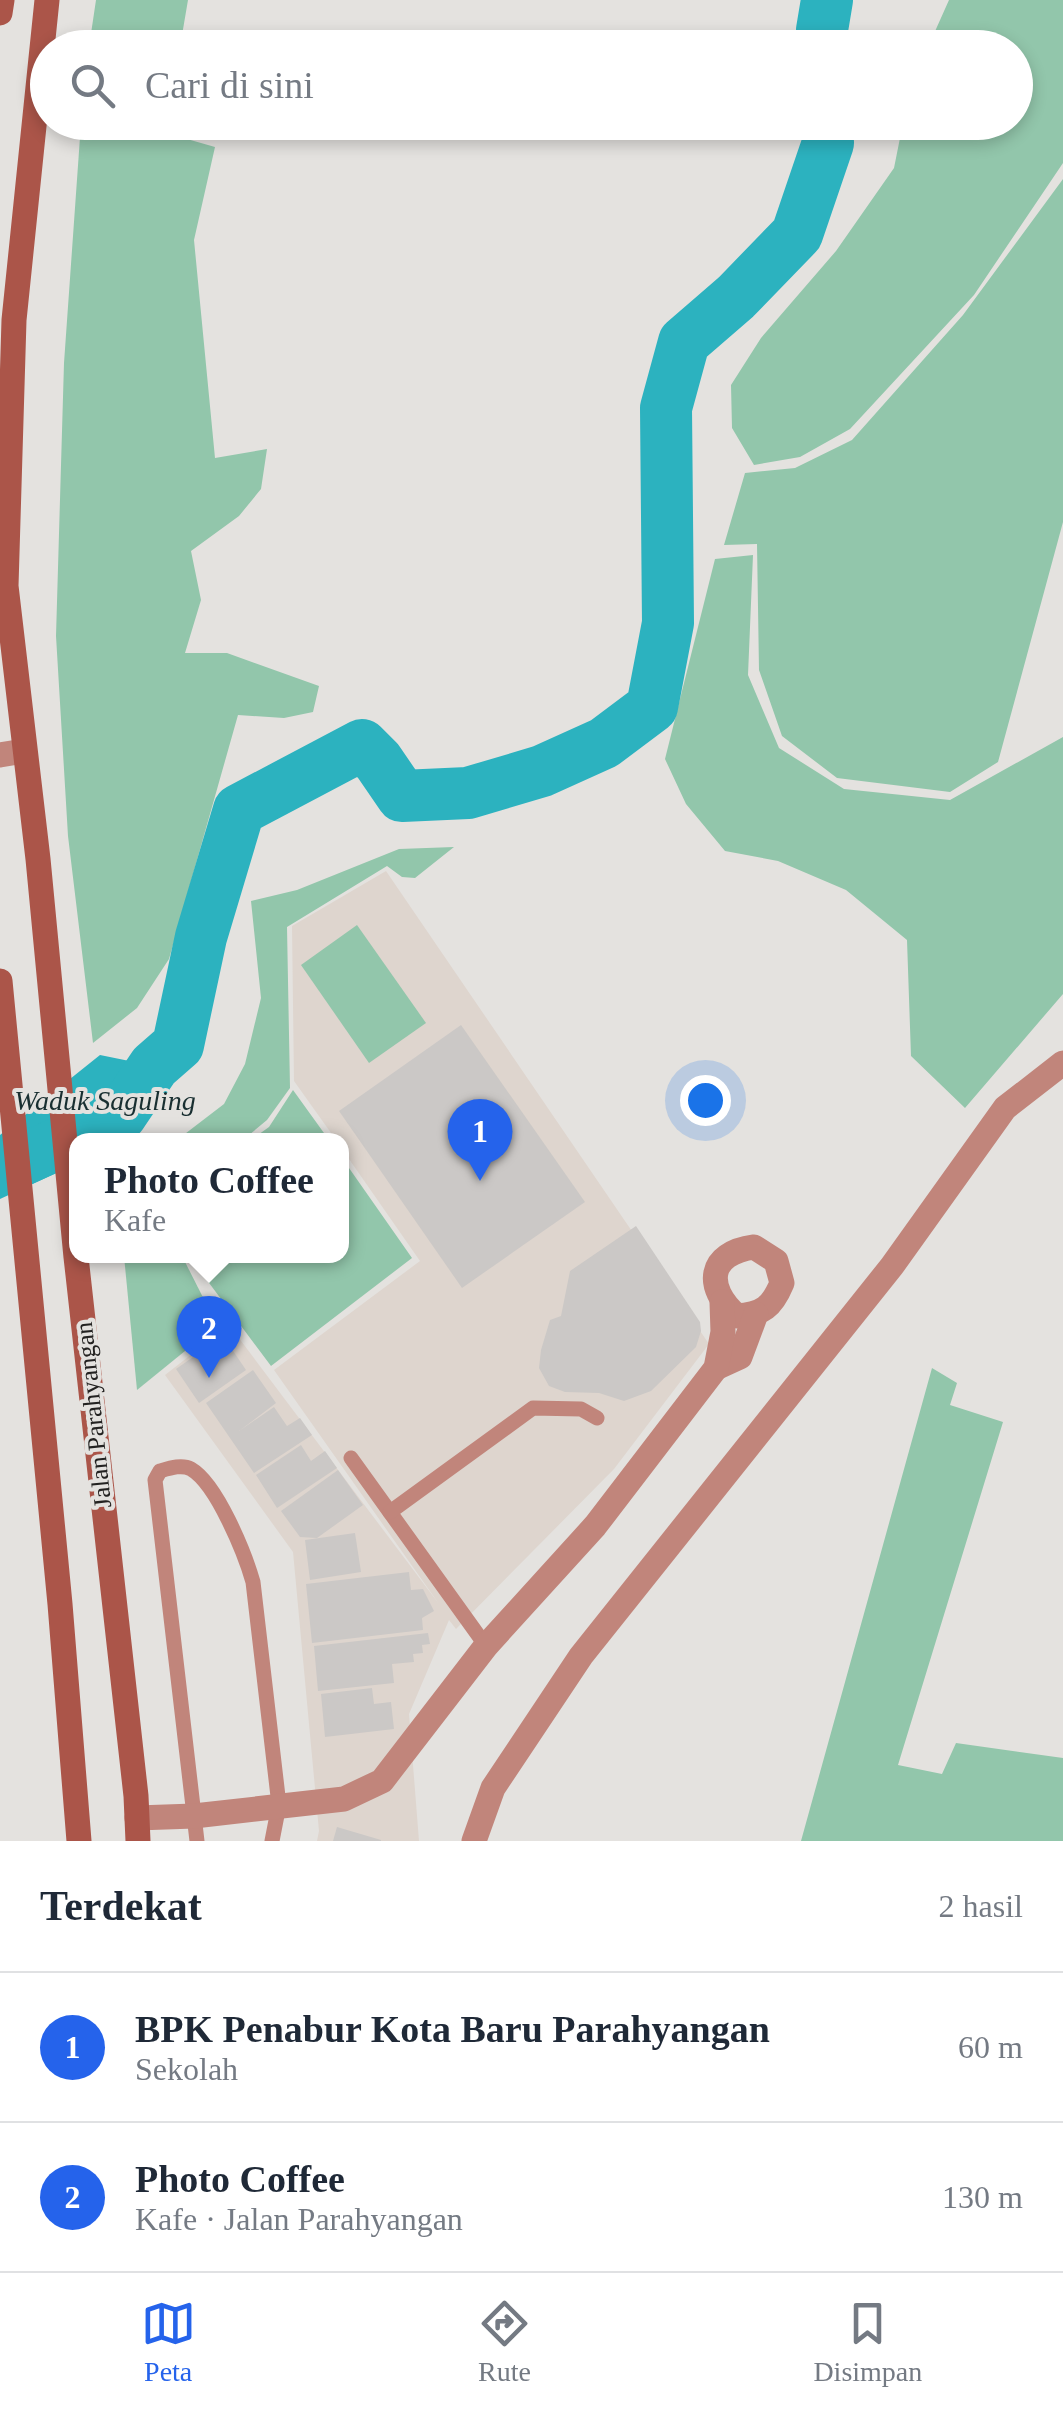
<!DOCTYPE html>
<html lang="id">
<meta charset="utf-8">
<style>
:root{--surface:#fff;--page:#f2f2f3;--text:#1f2937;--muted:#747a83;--line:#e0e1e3;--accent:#2563eb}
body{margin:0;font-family:"Times New Roman",serif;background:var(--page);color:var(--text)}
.you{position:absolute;left:705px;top:1100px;width:35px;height:35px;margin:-25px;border:8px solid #fff;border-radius:50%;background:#1a73e8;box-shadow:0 0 0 15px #1a73e833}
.badge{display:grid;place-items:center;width:65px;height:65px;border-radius:50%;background:var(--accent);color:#fff;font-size:32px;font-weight:700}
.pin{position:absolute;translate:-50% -82px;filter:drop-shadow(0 2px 5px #0008)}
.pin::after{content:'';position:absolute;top:52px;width:35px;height:30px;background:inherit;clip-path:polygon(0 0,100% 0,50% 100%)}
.popup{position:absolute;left:69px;top:1133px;width:280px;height:130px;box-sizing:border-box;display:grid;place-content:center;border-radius:20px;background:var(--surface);filter:drop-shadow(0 2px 8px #0005);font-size:32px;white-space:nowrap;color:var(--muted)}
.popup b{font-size:38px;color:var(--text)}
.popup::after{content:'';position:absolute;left:50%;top:100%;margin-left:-20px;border:20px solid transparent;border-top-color:var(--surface)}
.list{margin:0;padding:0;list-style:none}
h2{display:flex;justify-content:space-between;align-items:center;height:130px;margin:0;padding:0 40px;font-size:42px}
h2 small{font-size:32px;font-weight:400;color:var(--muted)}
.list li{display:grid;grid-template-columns:65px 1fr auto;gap:30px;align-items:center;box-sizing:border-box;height:150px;padding:0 40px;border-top:2px solid var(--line)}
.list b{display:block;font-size:38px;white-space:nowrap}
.list p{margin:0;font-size:32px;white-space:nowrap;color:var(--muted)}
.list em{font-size:32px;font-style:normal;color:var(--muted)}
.icon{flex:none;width:55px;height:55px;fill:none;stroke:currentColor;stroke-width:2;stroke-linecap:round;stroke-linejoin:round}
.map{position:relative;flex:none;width:1063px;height:1841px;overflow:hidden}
.search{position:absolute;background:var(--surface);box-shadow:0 5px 15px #0003;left:30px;right:30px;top:30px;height:110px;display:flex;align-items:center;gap:25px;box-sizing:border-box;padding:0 35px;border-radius:55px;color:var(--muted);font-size:38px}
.sheet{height:430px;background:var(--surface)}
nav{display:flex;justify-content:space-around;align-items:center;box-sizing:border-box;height:140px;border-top:2px solid var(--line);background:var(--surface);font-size:28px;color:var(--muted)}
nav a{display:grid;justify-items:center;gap:5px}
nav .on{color:var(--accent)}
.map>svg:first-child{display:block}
</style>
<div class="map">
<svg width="1063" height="1841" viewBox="0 0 1063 1841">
<rect width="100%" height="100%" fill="#e4e2df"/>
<!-- built -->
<path fill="#ded5ce" d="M386 871 709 1344 614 1469 456 1629 449 1620 409 1714 419 1841H317L319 1831 293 1552 165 1375 229 1325 439 1604 274 1370 420 1261 342 1149V1140H336L294 1081 292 926Z"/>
<!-- green -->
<g fill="#92c6ab">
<path d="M96 0H188L180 47 110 45 108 47H89Z"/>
<path d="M949 0H1063V163L974 295 850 429 800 457 754 465 732 428 731 385 761 338 836 251 894 168 903 123 1016 122V48L928 47Z"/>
<path d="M81 123H175L173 135 215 147 194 240 215 458 267 449 261 489 239 516 191 551 201 600 185 653H227L319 686 313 712 284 718 238 715 169 959 137 1008 93 1043 68 836 56 636 64 363Z"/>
<path d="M1063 179V522L998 762 950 792 837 778 782 736 759 670 757 544 724 545 745 473 795 468 852 440 963 315Z"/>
<path d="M753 555 748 675 779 748 844 789 950 800 1063 737V994L965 1108 911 1056 907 940 846 890 778 861 725 851 686 804 665 759 715 559Z"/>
<path d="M454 847 415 878 402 877 387 866 287 927 290 1088 267 1120 243 1140H177L224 1104 245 1064 261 998 251 901 297 890 399 849Z"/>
<path d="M357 925 426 1023 369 1063 301 965Z"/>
<path d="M293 1090 329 1140H251L269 1127Z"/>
<path d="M342 1158 412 1258 271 1366 189 1256H342Z"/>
<path d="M124 1256H182L217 1325 137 1390Z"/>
<path d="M932 1368 957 1383 950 1405 1003 1422 898 1765 942 1774 956 1743 1063 1758V1841H801Z"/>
</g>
<!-- water -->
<path fill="#2cb2bf" d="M100 1055 154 1066 166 1087 154 1107 120 1140H76V1164L0 1199V1135Z"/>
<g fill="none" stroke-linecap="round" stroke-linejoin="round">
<!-- river -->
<g stroke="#2cb2bf" stroke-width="52">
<path d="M823 48 822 30 827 0"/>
<path d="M0 1170 121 1115 154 1066 178 1045 201 937 239 810 362 745 378 761 402 796 468 793 542 771 604 743 652 707 668 623 666 408 684 342 736 297 797 234 828 143 827 122"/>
</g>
</g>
<!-- building -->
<g fill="#cbc8c6">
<path d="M461 1025 585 1202 462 1288 339 1111Z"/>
<path d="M636 1226 700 1322 701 1331 696 1347 651 1391 624 1401 599 1393 565 1392 549 1386 539 1368 541 1350 550 1320 561 1316 570 1271Z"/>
<path d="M223 1336 246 1370 199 1403 176 1369Z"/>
<path d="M253 1370 276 1403 239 1431 274 1407 287 1426 300 1418 312 1435 254 1473 206 1403Z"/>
<path d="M301 1445 311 1461 325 1451 337 1468 277 1508 256 1475Z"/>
<path d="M338 1470 363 1505 317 1538 300 1537 281 1511Z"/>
<path d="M355 1533 361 1572 310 1580 305 1540Z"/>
<path d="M409 1572 411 1590 423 1589 434 1611 422 1618 423 1630 312 1643 306 1584Z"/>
<path d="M428 1633 430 1644 422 1645 423 1653 413 1654 414 1662 392 1664 394 1683 318 1691 314 1646Z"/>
<path d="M372 1688 374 1704 391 1702 394 1729 325 1737 321 1694Z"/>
<path d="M337 1827 381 1840V1841H333Z"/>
</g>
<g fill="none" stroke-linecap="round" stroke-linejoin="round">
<!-- service -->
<g stroke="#c1857b" stroke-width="15">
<path d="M351 1458 486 1646"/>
<path d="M390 1512 533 1408 581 1409 597 1418"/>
<path d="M197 1841 155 1480 160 1471C170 1468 182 1464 191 1469 217 1484 245 1554 253 1582L279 1805 272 1841"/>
</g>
<!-- minor -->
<g stroke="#c1857b" stroke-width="25">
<path d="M754 1247 776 1261 782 1283C772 1307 763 1314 737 1316 704 1287 708 1253 754 1247Z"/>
<path d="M716 1368 740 1357 756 1314"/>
<path d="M137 1818 194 1816 344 1799 382 1781 486 1646 595 1526 716 1368 723 1332 722 1302"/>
<path d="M474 1841 493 1788 581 1656 892 1266 1005 1108 1063 1063"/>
</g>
<!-- tertiary -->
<path stroke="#c1857b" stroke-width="25" d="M0 755 24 751"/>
<!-- secondary -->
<g stroke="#ab5549" stroke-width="25">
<path d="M47 0 14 320 6 586 38 859 76 1257 136 1796 138 1841"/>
<path d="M0 13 2 0"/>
<path d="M0 981 60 1604 79 1841"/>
</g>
</g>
<g text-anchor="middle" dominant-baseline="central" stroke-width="8" stroke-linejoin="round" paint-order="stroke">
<!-- street labels -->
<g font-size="25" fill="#232221" stroke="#e4e2df">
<text transform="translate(93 1415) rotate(-96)">Jalan Parahyangan</text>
</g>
<!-- water labels -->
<g font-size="28" font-style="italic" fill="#192f31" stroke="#e4e2df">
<text x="105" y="1100">Waduk Saguling</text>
</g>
</g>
</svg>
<div class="you"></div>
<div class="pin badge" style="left:480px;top:1181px">1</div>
<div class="pin badge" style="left:209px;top:1378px">2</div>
<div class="popup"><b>Photo Coffee</b>Kafe</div>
<div class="search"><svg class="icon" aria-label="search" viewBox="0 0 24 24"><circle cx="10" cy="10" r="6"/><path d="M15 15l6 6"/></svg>Cari di sini</div>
</div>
<section class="sheet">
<h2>Terdekat<small>2 hasil</small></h2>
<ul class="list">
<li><span class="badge">1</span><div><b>BPK Penabur Kota Baru Parahyangan</b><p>Sekolah</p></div><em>60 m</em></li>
<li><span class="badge">2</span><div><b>Photo Coffee</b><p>Kafe · Jalan Parahyangan</p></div><em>130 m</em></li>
</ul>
</section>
<nav>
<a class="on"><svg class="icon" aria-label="map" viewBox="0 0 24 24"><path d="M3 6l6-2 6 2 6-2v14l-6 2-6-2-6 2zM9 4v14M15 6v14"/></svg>Peta</a>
<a><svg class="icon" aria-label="directions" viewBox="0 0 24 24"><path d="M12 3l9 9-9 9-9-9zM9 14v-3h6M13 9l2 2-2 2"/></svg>Rute</a>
<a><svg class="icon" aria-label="saved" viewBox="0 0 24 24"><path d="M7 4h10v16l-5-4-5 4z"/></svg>Disimpan</a>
</nav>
